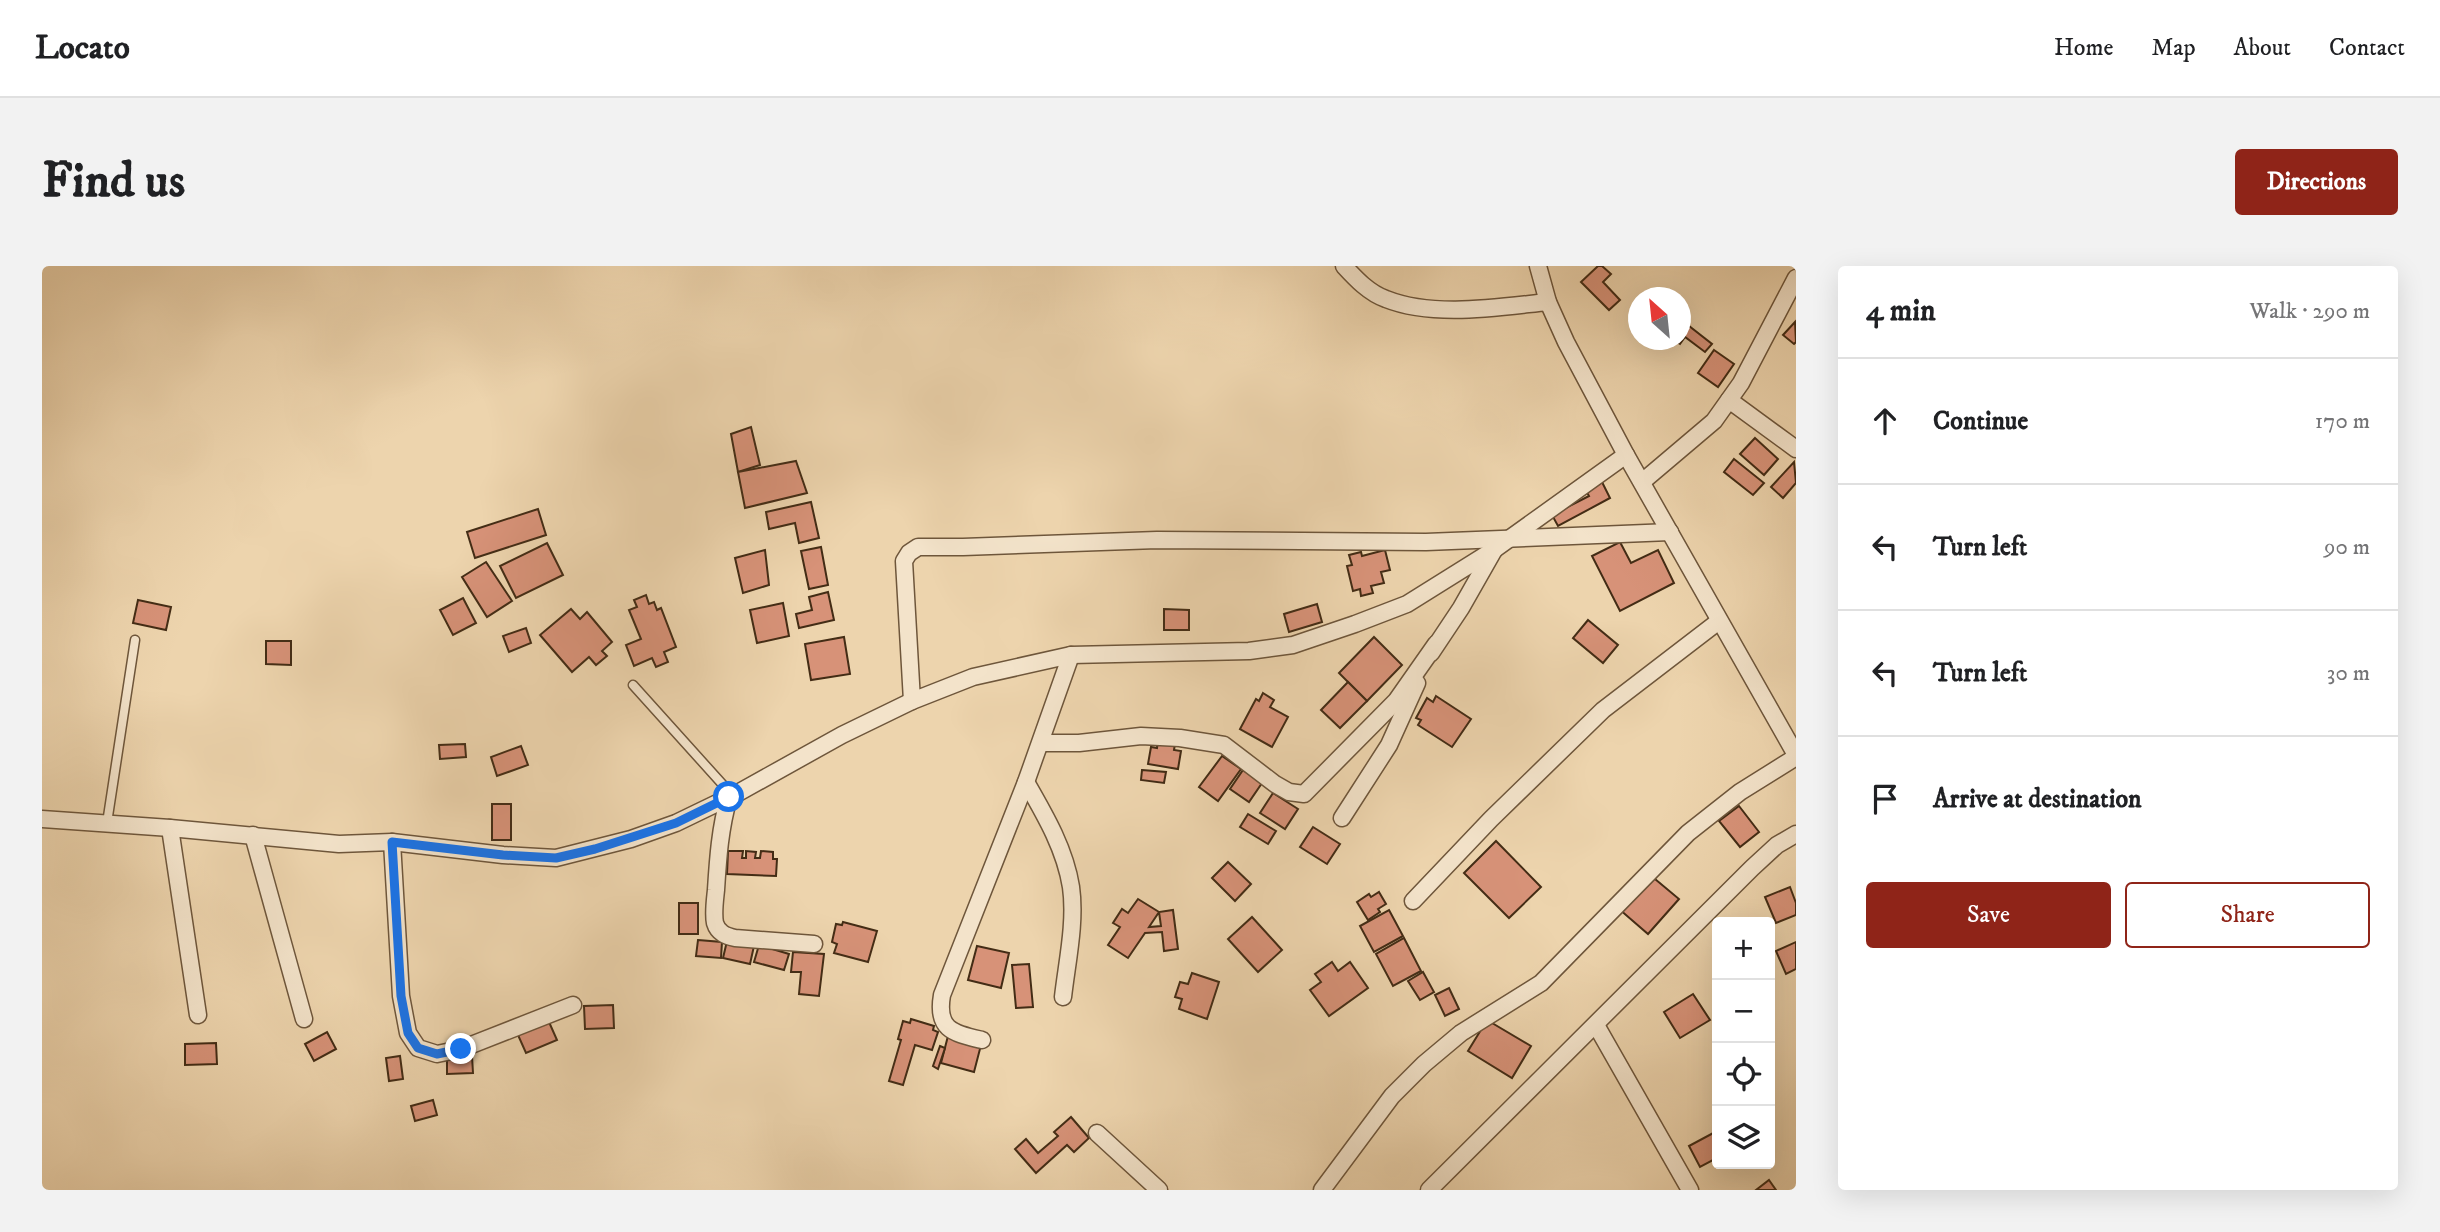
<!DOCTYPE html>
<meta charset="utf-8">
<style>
:root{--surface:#fff;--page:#f2f2f2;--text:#202124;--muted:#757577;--line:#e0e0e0;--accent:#8f2418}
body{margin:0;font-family:"IM FELL DW Pica",serif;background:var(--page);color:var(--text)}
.controls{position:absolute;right:21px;bottom:21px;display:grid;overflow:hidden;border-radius:7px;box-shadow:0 7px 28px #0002}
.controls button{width:63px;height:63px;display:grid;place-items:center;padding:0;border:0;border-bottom:2px solid var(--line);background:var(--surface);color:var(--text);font:35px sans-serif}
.compass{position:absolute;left:1586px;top:21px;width:63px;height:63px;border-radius:50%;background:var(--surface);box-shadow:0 7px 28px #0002;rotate:333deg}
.stop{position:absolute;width:21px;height:21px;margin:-16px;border:5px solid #1a73e8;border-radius:50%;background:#fff}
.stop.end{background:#1a73e8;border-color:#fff;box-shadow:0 2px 7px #0008}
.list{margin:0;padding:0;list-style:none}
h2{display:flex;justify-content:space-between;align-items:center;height:91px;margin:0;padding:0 28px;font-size:30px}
h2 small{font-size:23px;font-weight:400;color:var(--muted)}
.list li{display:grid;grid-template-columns:46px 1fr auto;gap:21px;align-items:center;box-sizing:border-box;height:126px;padding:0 28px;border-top:2px solid var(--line)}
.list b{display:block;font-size:26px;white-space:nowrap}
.list em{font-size:23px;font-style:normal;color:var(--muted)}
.actions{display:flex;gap:14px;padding:21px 28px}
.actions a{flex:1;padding:16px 0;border:2px solid var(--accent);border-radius:7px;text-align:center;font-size:24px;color:var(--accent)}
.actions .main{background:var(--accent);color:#fff}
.icon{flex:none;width:38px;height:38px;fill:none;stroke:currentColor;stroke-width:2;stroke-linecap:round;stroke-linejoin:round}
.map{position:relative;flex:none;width:1754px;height:924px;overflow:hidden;border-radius:7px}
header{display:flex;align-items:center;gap:42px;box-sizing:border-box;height:98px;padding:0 35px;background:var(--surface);border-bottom:2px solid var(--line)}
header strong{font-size:33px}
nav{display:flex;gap:38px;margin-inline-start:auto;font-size:24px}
.intro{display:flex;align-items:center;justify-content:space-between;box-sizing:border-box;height:168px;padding:0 42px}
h1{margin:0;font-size:49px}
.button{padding:18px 32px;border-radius:7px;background:var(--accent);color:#fff;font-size:24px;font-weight:700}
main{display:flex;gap:42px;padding:0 42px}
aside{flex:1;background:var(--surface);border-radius:7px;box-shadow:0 7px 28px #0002}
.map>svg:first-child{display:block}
</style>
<header>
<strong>Locato</strong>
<nav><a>Home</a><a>Map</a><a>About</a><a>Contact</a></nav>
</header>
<div class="intro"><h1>Find us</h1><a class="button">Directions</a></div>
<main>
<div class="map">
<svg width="1754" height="924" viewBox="0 0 1754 924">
<rect width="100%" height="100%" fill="#edd4ad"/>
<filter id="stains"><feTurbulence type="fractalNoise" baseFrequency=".00286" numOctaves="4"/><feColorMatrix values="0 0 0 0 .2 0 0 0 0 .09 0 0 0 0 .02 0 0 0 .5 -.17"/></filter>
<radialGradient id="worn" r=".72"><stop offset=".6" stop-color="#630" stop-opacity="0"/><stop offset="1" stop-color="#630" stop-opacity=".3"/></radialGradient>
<!-- building -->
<g fill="#d79278" stroke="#432c15" stroke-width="2">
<path d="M1556 0H1560L1569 8 1561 16 1578 34 1567 44 1539 16Z"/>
<path d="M1642 56 1670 78 1663 86 1643 71 1638 78 1632 74H1638V60Z"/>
<path d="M1753 56 1754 76 1752 78 1741 69Z"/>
<path d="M1672 84 1692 98 1676 121 1656 107Z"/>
<path d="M709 161 718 199 696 206 689 168Z"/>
<path d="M1713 172 1736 193 1722 209 1698 188Z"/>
<path d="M1692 193 1722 217 1711 229 1682 206Z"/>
<path d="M754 195 765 227 703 242 696 206Z"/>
<path d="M1752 196 1754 217 1741 232 1729 221Z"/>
<path d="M1559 214 1568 232 1516 260 1510 249 1547 230 1543 223Z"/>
<path d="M769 236 777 272 757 277 753 257 727 263 724 246Z"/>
<path d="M496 243 504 269 433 292 425 266Z"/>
<path d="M1578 276 1589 297 1616 284 1632 317 1578 345 1550 290Z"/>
<path d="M505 277 521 309 474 332 458 300Z"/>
<path d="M779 281 786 319 767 323 759 285Z"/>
<path d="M723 284 727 319 701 327 693 292Z"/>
<path d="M1343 284 1348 304 1339 306 1342 317 1329 320 1331 327 1319 330 1318 323 1311 325 1305 300 1310 299 1307 289 1319 286 1320 290Z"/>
<path d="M444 296 470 335 445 351 420 311Z"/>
<path d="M786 326 792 354 757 362 754 348 770 344 767 331Z"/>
<path d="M604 329 607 338 612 336 615 344 619 342 634 381 622 386 626 396 614 401 610 392 592 400 584 379 599 373 587 344 595 341 592 334Z"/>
<path d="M421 332 434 357 411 369 398 344Z"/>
<path d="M96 334 129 341 124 364 91 357Z"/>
<path d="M741 337 747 370 715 377 708 344Z"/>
<path d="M1275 338 1280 356 1247 366 1242 348Z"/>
<path d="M529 343 538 353 545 346 570 376 560 385 565 390 554 399 547 391 530 406 498 369Z"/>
<path d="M1122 343 1147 344V364H1122Z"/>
<path d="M1546 354 1576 379 1561 397 1531 372Z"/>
<path d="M484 362 489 377 467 386 461 370Z"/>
<path d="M802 371 808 408 769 414 763 378Z"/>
<path d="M1332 371 1360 399 1325 435 1297 407Z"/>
<path d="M224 375H249V399L224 398Z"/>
<path d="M1306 416 1325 435 1298 462 1279 444Z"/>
<path d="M1221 427 1232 434 1228 441 1246 451 1230 481 1198 463 1214 433 1217 435Z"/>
<path d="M1394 430 1429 453 1410 481 1376 459 1379 454 1374 452 1385 432 1391 436Z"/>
<path d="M1116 475 1133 478 1132 484 1139 485 1136 503 1106 498 1109 481 1115 482Z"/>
<path d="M423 478 424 491 398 493 397 479Z"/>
<path d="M479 480 486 499 455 510 449 491Z"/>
<path d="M1180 490 1199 503 1176 535 1157 521Z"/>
<path d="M1100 504 1124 506 1122 517 1099 514Z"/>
<path d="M1201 504 1220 517 1207 536 1188 523Z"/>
<path d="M1231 527 1256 543 1243 563 1218 547Z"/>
<rect x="450" y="538" width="19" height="36"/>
<path d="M1697 540 1717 566 1698 581 1677 555Z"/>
<path d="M1206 548 1234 565 1226 578 1198 561Z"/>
<path d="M1271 561 1298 578 1285 598 1258 581Z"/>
<path d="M1454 575 1499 621 1467 652 1422 607Z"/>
<path d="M686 585H701L700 592H704V585L714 586 713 592H718L719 585 731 586V593H735L734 610 685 608Z"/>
<path d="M1186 596 1209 618 1193 635 1170 612Z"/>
<path d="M1607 608 1637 633 1606 668 1577 643Z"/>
<path d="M1748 621 1754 637V649L1734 657 1723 631Z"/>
<path d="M1337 626 1344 638 1336 643 1338 646 1326 654 1315 636 1327 628 1329 631Z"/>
<path d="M1096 633 1117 646 1107 661 1119 660 1117 646 1131 644 1136 683 1122 685 1120 666 1103 667 1086 692 1066 679 1078 661 1071 657 1080 643 1086 647Z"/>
<rect x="637" y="637" width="19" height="31"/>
<path d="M1347 644 1361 670 1332 686 1318 660Z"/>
<path d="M1210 651 1240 684 1216 706 1186 673Z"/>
<path d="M801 656 835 665 826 696 792 687 795 678 790 676 794 658 800 659Z"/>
<path d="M1362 672 1379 705 1351 720 1334 688Z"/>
<path d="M656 674 680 676 679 692 654 690Z"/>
<path d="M685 675 712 680 708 698 681 692Z"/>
<path d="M1754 676V703L1744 708 1734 685Z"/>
<path d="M717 679 747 688 742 704 712 696Z"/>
<path d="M935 680 967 687 959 722 926 714Z"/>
<path d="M751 686 782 688 777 730 757 728 759 706H749Z"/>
<path d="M1290 696 1296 705 1308 696 1326 722 1287 750 1268 724 1279 716 1273 708Z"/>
<path d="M987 698 991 741 974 742 970 699Z"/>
<path d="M1381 706 1392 726 1378 734 1366 715Z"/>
<path d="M1150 707 1177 716 1165 753 1137 743 1140 733 1133 731 1138 716 1146 718Z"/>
<path d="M1407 722 1417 743 1403 750 1393 729Z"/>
<path d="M1651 728 1668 754 1638 772 1622 746Z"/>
<path d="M571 739 572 762 543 763 542 740Z"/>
<path d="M869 753 892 760 891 764 896 766 890 784 873 779 861 819 847 815 859 774 856 773 861 755 868 757Z"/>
<path d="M1445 754 1489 780 1470 812 1426 785Z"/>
<path d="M507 756 515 774 484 787 476 769Z"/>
<path d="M285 766 294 783 272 795 263 778Z"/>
<path d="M906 770 939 779 932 806 899 797Z"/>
<path d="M174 777 175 798 143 799V778Z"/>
<path d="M898 780 903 782 896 803 891 800Z"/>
<path d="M358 790 361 813 347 815 344 792Z"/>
<path d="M430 790 431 807 405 808V791Z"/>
<path d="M391 834 395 849 373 855 369 840Z"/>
<path d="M1029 851 1047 872 1032 886 1025 879 994 907 973 883 984 873 996 887 1016 870 1012 866Z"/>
<path d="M1675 865V892L1658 901 1647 880Z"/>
<path d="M1727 914 1734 924H1714Z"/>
</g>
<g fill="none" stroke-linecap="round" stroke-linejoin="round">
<defs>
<g id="lane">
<path d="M591 419 691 530"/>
<path d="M65 557 93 374"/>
</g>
<g id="street">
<path d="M1302 0C1314 13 1327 27 1344 33 1392 52 1457 41 1506 36"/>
<path d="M1496 0 1506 36 1524 76 1584 189 1754 489"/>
<path d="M1687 134 1754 183"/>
<path d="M1600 216 1672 155 1699 117 1754 12"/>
<path d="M1389 387 1419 342 1452 284"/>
<path d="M870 435 862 295 867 287 876 281H921L1115 274 1384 276 1628 266"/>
<path d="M999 477H1037L1099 470 1138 472 1182 479 1233 518 1247 526 1262 528 1354 435 1394 378"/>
<path d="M984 516C1003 549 1023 583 1029 621 1034 656 1025 696 1021 731"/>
<path d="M687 531C678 562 676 592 674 624 673 634 671 647 673 657 676 667 684 670 693 672L772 678"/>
<path d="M1300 552 1347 479 1375 417"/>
<path d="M0 553 128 562 297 578 350 576 461 589 514 592 589 573 634 557 694 528 800 469 870 435 931 411 1029 389 1207 385 1251 379 1313 358 1365 338 1453 283 1584 189"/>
<path d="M128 562 156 749"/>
<path d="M211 569 262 753"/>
<path d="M350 576 359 730 366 767 376 782 395 788 419 783 531 739"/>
<path d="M1371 635 1449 553 1561 444 1677 355"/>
<path d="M1554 759 1648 924"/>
<path d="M940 774C911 767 894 764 900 729L984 516 1029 389"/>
<path d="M1055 867 1117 924"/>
<path d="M1280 924 1350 830 1382 798 1419 767 1499 717 1646 567 1698 526 1754 491"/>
<path d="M1387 924 1710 602 1735 579 1754 568"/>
</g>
</defs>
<!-- lane casing -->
<use href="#lane" stroke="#6e563b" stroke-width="11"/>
<!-- street casing -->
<use href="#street" stroke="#6e563b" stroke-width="19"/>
<!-- lane -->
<use href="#lane" stroke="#f3e3ca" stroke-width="8"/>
<!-- street -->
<use href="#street" stroke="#f3e3ca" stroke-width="16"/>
</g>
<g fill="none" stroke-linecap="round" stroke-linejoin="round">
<!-- route -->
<path stroke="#1a73e8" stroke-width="9" d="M419 783 395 788 376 782 366 767 359 730 350 576 461 589 514 592 553 583 634 557 687 531"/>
</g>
<rect width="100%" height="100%" filter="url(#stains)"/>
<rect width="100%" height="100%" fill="url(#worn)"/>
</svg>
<div class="controls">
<button>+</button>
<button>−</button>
<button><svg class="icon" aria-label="locate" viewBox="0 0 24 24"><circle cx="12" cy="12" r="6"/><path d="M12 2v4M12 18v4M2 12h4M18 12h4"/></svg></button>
<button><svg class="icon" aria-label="layers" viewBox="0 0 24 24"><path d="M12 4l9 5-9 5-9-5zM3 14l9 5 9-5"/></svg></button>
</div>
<svg class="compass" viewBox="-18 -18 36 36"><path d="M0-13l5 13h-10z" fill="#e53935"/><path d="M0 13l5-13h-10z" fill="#757577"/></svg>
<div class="stop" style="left:687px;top:531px"></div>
<div class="stop end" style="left:419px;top:783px"></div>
</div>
<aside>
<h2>4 min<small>Walk · 290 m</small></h2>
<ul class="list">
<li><svg class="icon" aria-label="ahead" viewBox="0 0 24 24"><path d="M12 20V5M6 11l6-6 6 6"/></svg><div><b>Continue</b></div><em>170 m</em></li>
<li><svg class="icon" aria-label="left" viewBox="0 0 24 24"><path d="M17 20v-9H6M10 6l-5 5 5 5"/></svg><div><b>Turn left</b></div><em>90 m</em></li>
<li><svg class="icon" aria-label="left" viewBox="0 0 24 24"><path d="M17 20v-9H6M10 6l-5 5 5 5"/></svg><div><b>Turn left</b></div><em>30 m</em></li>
<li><svg class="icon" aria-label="arrive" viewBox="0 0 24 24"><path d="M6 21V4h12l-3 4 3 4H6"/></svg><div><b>Arrive at destination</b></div></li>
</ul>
<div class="actions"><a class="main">Save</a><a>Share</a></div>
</aside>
</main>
